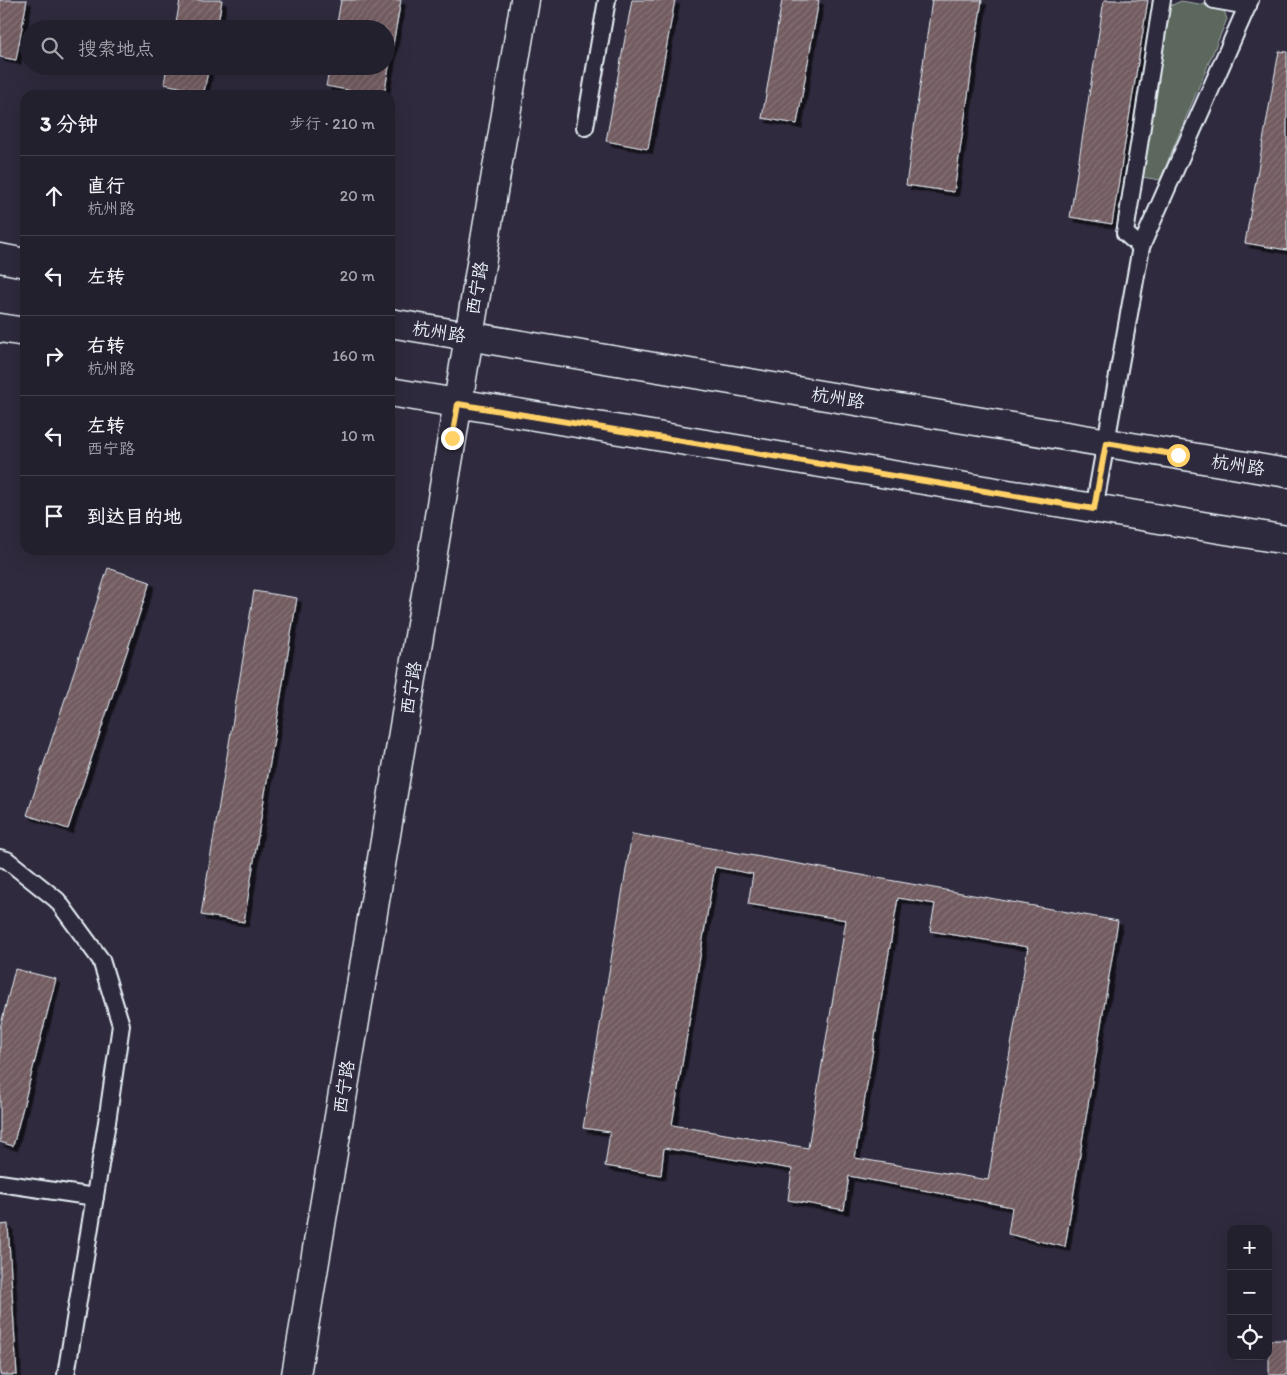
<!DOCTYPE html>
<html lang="zh">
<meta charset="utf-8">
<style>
:root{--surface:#23202e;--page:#2f2d3a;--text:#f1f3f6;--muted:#a3a3aa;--line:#403e4a}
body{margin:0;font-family:Itim,"LXGW WenKai TC",sans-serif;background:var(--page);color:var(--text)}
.controls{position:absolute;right:15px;bottom:15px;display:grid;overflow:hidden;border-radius:10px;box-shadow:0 5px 20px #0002}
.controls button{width:45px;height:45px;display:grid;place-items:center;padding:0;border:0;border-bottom:1px solid var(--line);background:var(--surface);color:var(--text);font:25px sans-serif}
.stop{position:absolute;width:15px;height:15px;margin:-11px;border:4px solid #ffd166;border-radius:50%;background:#fff}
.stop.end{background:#ffd166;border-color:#fff;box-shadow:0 1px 5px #0008}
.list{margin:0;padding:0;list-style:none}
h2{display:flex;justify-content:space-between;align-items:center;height:65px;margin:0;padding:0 20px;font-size:21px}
h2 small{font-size:16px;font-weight:400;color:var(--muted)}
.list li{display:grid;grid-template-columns:32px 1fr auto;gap:15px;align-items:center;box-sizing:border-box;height:80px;padding:0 20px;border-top:1px solid var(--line)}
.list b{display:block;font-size:19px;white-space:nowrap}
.list p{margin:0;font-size:16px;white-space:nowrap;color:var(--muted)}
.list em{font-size:16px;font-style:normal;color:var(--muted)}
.icon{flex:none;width:28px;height:28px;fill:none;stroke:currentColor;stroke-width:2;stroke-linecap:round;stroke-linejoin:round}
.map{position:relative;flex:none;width:1287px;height:1375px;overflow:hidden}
.search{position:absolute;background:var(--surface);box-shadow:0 5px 20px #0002;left:20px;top:20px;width:375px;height:55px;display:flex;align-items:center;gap:12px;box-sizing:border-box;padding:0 18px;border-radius:28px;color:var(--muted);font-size:19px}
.panel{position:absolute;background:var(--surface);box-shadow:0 5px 20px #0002;left:20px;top:90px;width:375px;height:465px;border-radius:15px}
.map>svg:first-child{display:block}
</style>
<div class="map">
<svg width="1287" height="1375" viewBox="0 0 1287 1375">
<defs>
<pattern id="building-hatch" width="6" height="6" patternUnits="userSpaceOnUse" patternTransform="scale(1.25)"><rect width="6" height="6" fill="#725b60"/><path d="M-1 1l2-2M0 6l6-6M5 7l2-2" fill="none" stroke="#867378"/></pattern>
<filter id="shadow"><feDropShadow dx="4.5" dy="4.5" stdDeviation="0" flood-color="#0009"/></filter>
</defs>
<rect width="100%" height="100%" fill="#2f2a3d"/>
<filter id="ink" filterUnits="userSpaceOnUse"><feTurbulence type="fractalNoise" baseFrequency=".02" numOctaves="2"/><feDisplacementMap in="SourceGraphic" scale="10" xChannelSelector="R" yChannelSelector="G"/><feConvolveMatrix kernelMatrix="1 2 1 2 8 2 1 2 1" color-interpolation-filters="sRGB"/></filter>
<g filter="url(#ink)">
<!-- grass -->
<path fill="#5b685d" stroke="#a2acaa" d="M1181 1 1223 8 1227 19 1160 180 1142 177 1170 6Z"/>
<!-- building -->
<g fill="url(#building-hatch)" stroke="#e8f1f8" fill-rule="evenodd" filter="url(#shadow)">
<path d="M0 0H27L16 60 0 57Z"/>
<path d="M180 0H222L217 29H175Z"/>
<path d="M341 0H401L384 95H374L326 86 330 66H386V29H336Z"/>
<path d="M632 0H675L648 149 606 141Z"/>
<path d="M782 0H819L797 124 762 118Z"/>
<path d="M932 0H982L954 192 906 185Z"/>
<path d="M1104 0H1148L1112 224 1070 217Z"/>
<path d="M1279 51 1287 52V250L1245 243Z"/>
<path d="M167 66H209L204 92 164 84Z"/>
<path d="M108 568 150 582 68 829 27 815Z"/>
<path d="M254 591 297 598 244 922 201 915Z"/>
<path d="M632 834 1118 921 1065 1247 1008 1234 1012 1207 849 1176 844 1210 788 1200 792 1169 664 1148 661 1175 605 1166 610 1132 583 1128ZM715 867 753 874 748 904 846 920 808 1148 672 1125ZM898 898 935 904 930 931 1028 947 988 1180 855 1158Z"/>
<path d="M15 969 56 979 13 1146 0 1142V1028Z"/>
<path d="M8 1224 17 1375H0V1225Z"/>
<rect x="1269" y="1340" width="18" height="35"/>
</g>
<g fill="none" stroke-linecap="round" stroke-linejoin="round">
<defs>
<g id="service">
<path d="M1214 0 1248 6"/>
<path d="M585 127 607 0"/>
<path d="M1141 247 1125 233 1162 0"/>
<path d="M1094 509 1141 247 1250 0"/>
<path d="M0 858 7 860 57 900 101 960 121 1025 107 1122 66 1375"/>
<path d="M0 1183 95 1197"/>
</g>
<path id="tertiary" d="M296 1375 525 0"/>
<g id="secondary">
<path d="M0 258 25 263"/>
<path d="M390 323 1287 473"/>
<path d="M0 328 25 332"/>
<path d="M390 392 1287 540"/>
</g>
</defs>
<!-- service casing -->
<use href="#service" stroke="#e8f1f8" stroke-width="20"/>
<!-- tertiary casing -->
<use href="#tertiary" stroke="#e8f1f8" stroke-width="31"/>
<!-- secondary casing -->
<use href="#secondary" stroke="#e8f1f8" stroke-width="31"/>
<!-- service -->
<use href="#service" stroke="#2f2a3d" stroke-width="16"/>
<!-- tertiary -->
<use href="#tertiary" stroke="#2f2a3d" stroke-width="28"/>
<!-- secondary -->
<use href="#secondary" stroke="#2f2a3d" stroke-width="28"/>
</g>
</g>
<g fill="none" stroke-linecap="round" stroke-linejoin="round" filter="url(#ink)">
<!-- route -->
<path stroke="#ffd166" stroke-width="6" d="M452 438 458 404 1094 509 1106 443 1178 455"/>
</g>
<g text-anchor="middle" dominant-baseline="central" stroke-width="4.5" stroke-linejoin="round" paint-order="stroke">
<!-- street labels -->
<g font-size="18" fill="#e8f1f8" stroke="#2f2a3d">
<text transform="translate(477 288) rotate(-80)">西宁路</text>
<text transform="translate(439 332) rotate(9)">杭州路</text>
<text transform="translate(838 398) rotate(9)">杭州路</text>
<text transform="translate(1238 465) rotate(9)">杭州路</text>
<text transform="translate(411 688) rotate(-81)">西宁路</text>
<text transform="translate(344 1087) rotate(-81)">西宁路</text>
</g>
</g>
</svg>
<div class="controls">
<button>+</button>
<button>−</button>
<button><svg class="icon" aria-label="locate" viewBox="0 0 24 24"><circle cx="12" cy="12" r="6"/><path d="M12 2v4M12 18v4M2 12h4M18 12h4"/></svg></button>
</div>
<div class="stop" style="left:1178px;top:455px"></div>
<div class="stop end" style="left:452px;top:438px"></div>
<div class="search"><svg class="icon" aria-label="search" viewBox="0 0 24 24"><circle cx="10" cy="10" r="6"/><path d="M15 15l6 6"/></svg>搜索地点</div>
<section class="panel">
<h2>3 分钟<small>步行 · 210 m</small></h2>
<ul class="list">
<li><svg class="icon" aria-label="ahead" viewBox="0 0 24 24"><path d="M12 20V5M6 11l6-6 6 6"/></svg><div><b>直行</b><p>杭州路</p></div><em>20 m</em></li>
<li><svg class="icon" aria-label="left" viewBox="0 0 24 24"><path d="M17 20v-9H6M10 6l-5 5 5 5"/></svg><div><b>左转</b></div><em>20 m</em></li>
<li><svg class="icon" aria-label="right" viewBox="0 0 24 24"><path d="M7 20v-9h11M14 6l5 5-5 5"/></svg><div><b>右转</b><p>杭州路</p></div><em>160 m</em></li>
<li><svg class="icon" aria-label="left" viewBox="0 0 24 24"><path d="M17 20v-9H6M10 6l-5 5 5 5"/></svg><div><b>左转</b><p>西宁路</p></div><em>10 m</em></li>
<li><svg class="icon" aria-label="arrive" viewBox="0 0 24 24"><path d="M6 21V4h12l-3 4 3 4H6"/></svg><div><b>到达目的地</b></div></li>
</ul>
</section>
</div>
